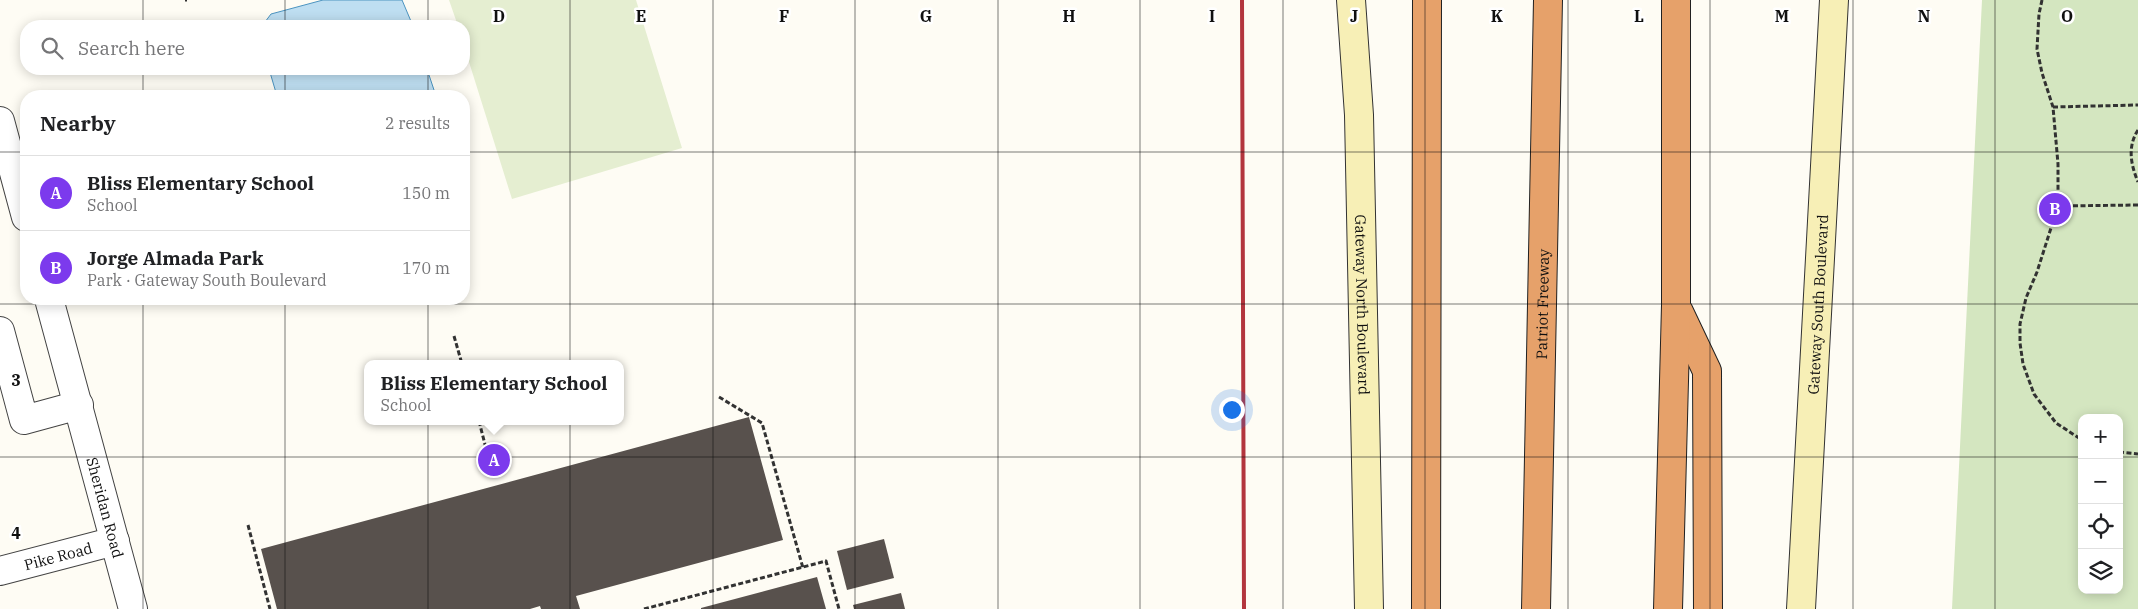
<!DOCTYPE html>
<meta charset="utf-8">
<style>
:root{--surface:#fff;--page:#f2f2f2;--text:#202124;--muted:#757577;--line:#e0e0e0;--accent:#7c3aed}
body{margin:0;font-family:"IBM Plex Serif",serif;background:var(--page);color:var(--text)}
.controls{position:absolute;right:15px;bottom:15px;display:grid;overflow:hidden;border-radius:10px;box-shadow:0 2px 12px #0003}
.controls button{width:45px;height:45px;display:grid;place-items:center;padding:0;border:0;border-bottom:1px solid var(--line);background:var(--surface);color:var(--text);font:25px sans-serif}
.you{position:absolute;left:1231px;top:409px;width:18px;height:18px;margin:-12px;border:4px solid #fff;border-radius:50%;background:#1a73e8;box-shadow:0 0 0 8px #1a73e833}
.badge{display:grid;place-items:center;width:32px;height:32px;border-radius:50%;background:var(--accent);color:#fff;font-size:16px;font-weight:700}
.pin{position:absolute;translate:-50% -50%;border:2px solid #fff;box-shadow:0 1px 5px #0006}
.popup{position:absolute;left:364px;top:360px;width:260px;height:65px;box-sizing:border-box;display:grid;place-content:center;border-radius:10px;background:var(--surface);filter:drop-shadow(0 1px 4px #0005);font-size:16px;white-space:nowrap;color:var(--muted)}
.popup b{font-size:19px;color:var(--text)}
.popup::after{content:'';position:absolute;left:50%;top:100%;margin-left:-10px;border:10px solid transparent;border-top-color:var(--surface)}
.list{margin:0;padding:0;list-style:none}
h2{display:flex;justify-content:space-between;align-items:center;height:65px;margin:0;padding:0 20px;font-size:21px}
h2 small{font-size:16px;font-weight:400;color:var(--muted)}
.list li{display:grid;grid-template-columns:32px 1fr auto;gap:15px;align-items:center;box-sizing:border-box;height:75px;padding:0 20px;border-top:1px solid var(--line)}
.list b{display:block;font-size:19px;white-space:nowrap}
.list p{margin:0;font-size:16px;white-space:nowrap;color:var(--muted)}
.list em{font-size:16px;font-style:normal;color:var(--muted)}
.icon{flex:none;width:28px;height:28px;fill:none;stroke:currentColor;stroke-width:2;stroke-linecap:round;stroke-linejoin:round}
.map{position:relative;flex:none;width:2138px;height:609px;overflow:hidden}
.search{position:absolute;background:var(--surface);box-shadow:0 2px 12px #0003;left:20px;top:20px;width:450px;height:55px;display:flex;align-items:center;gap:12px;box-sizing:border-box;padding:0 18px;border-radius:20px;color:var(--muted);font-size:19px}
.panel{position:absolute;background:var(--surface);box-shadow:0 2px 12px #0003;left:20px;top:90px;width:450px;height:215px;border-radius:20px}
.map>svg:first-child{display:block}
</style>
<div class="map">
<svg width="2138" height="609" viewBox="0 0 2138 609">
<rect width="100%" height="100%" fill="#fefcf4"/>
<!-- green -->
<path fill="#d4e6c0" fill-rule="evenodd" d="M1982 0H2138V609H1952ZM2082 418H2119V590H2082Z"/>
<!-- pitch -->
<path fill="#e5eed1" d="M449 0H636L682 148 512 199 464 46V26H458Z"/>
<!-- water -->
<g fill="#bedef1" stroke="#4c94c0">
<path d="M323 0H402L413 26H262L271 14Z"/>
<path d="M269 69H427L436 96H277Z"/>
</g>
<!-- building -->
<g fill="#58514d">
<path d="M749 417 783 540 576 596 580 609H541L540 606 530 609H277L261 549Z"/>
<path d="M884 539 894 578 847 590 837 551Z"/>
<path d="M817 577 826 609H701V608Z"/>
<path d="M901 593 905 609H854L853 605Z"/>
</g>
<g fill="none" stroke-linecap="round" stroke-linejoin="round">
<defs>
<g id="minor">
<path d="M0 331 24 420 79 405"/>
<path id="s1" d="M0 571 115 541"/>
</g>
<g id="tertiary">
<path d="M0 121 26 217"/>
<path id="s2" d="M49 299 133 609"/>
</g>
<g id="secondary">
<path id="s3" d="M1351 0 1359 115 1369 609"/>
<path id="s4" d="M1801 609 1834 0"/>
</g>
<g id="motorway">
<path d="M1679 312 1707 371 1708 609"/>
<path d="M1426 609 1427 0"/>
<path id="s5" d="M1536 609 1548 0"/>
<path d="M1668 609 1676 305V0"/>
</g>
</defs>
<!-- minor casing -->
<use href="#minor" stroke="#434343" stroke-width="30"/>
<!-- tertiary casing -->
<use href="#tertiary" stroke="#434343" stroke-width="30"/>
<!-- secondary casing -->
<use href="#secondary" stroke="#323232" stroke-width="30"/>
<!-- motorway casing -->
<use href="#motorway" stroke="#212121" stroke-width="30"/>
<!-- path -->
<g stroke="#323232" stroke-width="3" stroke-dasharray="5 2.5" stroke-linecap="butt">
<path d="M185 0H187"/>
<path d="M2042 0 2039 14 2037 49 2042 73 2053 107 2058 164V206L2037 272 2026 298 2020 324V343L2023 364 2034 394 2056 423 2082 440"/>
<path d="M2053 107 2138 105"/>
<path d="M2138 130C2127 147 2131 165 2138 182"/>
<path d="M2058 206 2138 205"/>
<path d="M454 336 462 364"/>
<path d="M719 397 762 423 803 568"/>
<path d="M479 421 489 460"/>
<path d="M2119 452 2138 454"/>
<path d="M248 525 270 609"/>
<path d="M644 609 826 561 839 609"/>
</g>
<!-- minor -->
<use href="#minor" stroke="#fff" stroke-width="28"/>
<!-- tertiary -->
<use href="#tertiary" stroke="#fff" stroke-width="28"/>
<!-- secondary -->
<use href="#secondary" stroke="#f7efb6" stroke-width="28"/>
<!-- motorway -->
<use href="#motorway" stroke="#e6a16a" stroke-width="28"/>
<!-- rail -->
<path stroke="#b3353d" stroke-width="4" d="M1242 0 1244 609"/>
</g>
<!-- grid -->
<path fill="none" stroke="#101010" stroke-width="1" stroke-opacity="0.55" d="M143 0V26M285 0V26M428 0V26M570 0V609M713 0V609M855 0V609M998 0V609M1140 0V609M1283 0V609M1425 0V609M1568 0V609M1710 0V609M1853 0V609M1995 0V609M143 69V96M285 69V96M428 69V96M0 152H26M464 152H2138M143 299V609M285 299V609M428 299V609M0 304H2138M0 457H2082M2119 457H2138"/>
<g text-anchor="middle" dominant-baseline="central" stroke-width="5" stroke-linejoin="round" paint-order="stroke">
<!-- street labels -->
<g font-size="15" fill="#101010" stroke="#fff">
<text stroke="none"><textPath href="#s3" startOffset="305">Gateway North Boulevard</textPath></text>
<text stroke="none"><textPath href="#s4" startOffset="305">Gateway South Boulevard</textPath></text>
<text stroke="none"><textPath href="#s5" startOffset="305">Patriot Freeway</textPath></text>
<text stroke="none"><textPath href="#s2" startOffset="216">Sheridan Road</textPath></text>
<text stroke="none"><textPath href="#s1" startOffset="60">Pike Road</textPath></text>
</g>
</g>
<g font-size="16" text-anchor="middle" font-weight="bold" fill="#101010" stroke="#fff" stroke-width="5" stroke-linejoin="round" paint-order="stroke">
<text x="499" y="22">D</text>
<text x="641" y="22">E</text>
<text x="784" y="22">F</text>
<text x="926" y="22">G</text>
<text x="1069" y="22">H</text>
<text x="1212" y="22">I</text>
<text x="1354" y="22">J</text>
<text x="1497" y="22">K</text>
<text x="1639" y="22">L</text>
<text x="1782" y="22">M</text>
<text x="1924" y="22">N</text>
<text x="2067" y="22">O</text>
<text x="16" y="386">3</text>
<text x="16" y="539">4</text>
</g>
</svg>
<div class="controls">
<button>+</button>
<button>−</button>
<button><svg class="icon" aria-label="locate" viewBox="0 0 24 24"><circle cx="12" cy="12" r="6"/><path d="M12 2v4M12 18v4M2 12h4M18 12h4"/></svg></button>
<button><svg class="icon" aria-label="layers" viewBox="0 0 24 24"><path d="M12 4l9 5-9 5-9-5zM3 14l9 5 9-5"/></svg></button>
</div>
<div class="you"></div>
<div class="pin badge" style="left:494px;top:460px">A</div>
<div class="popup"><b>Bliss Elementary School</b>School</div>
<div class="pin badge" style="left:2055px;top:209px">B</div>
<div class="search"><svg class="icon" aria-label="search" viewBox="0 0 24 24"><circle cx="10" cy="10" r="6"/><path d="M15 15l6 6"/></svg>Search here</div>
<section class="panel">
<h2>Nearby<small>2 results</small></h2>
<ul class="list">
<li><span class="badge">A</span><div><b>Bliss Elementary School</b><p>School</p></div><em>150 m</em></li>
<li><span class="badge">B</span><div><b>Jorge Almada Park</b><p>Park · Gateway South Boulevard</p></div><em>170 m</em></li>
</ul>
</section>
</div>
